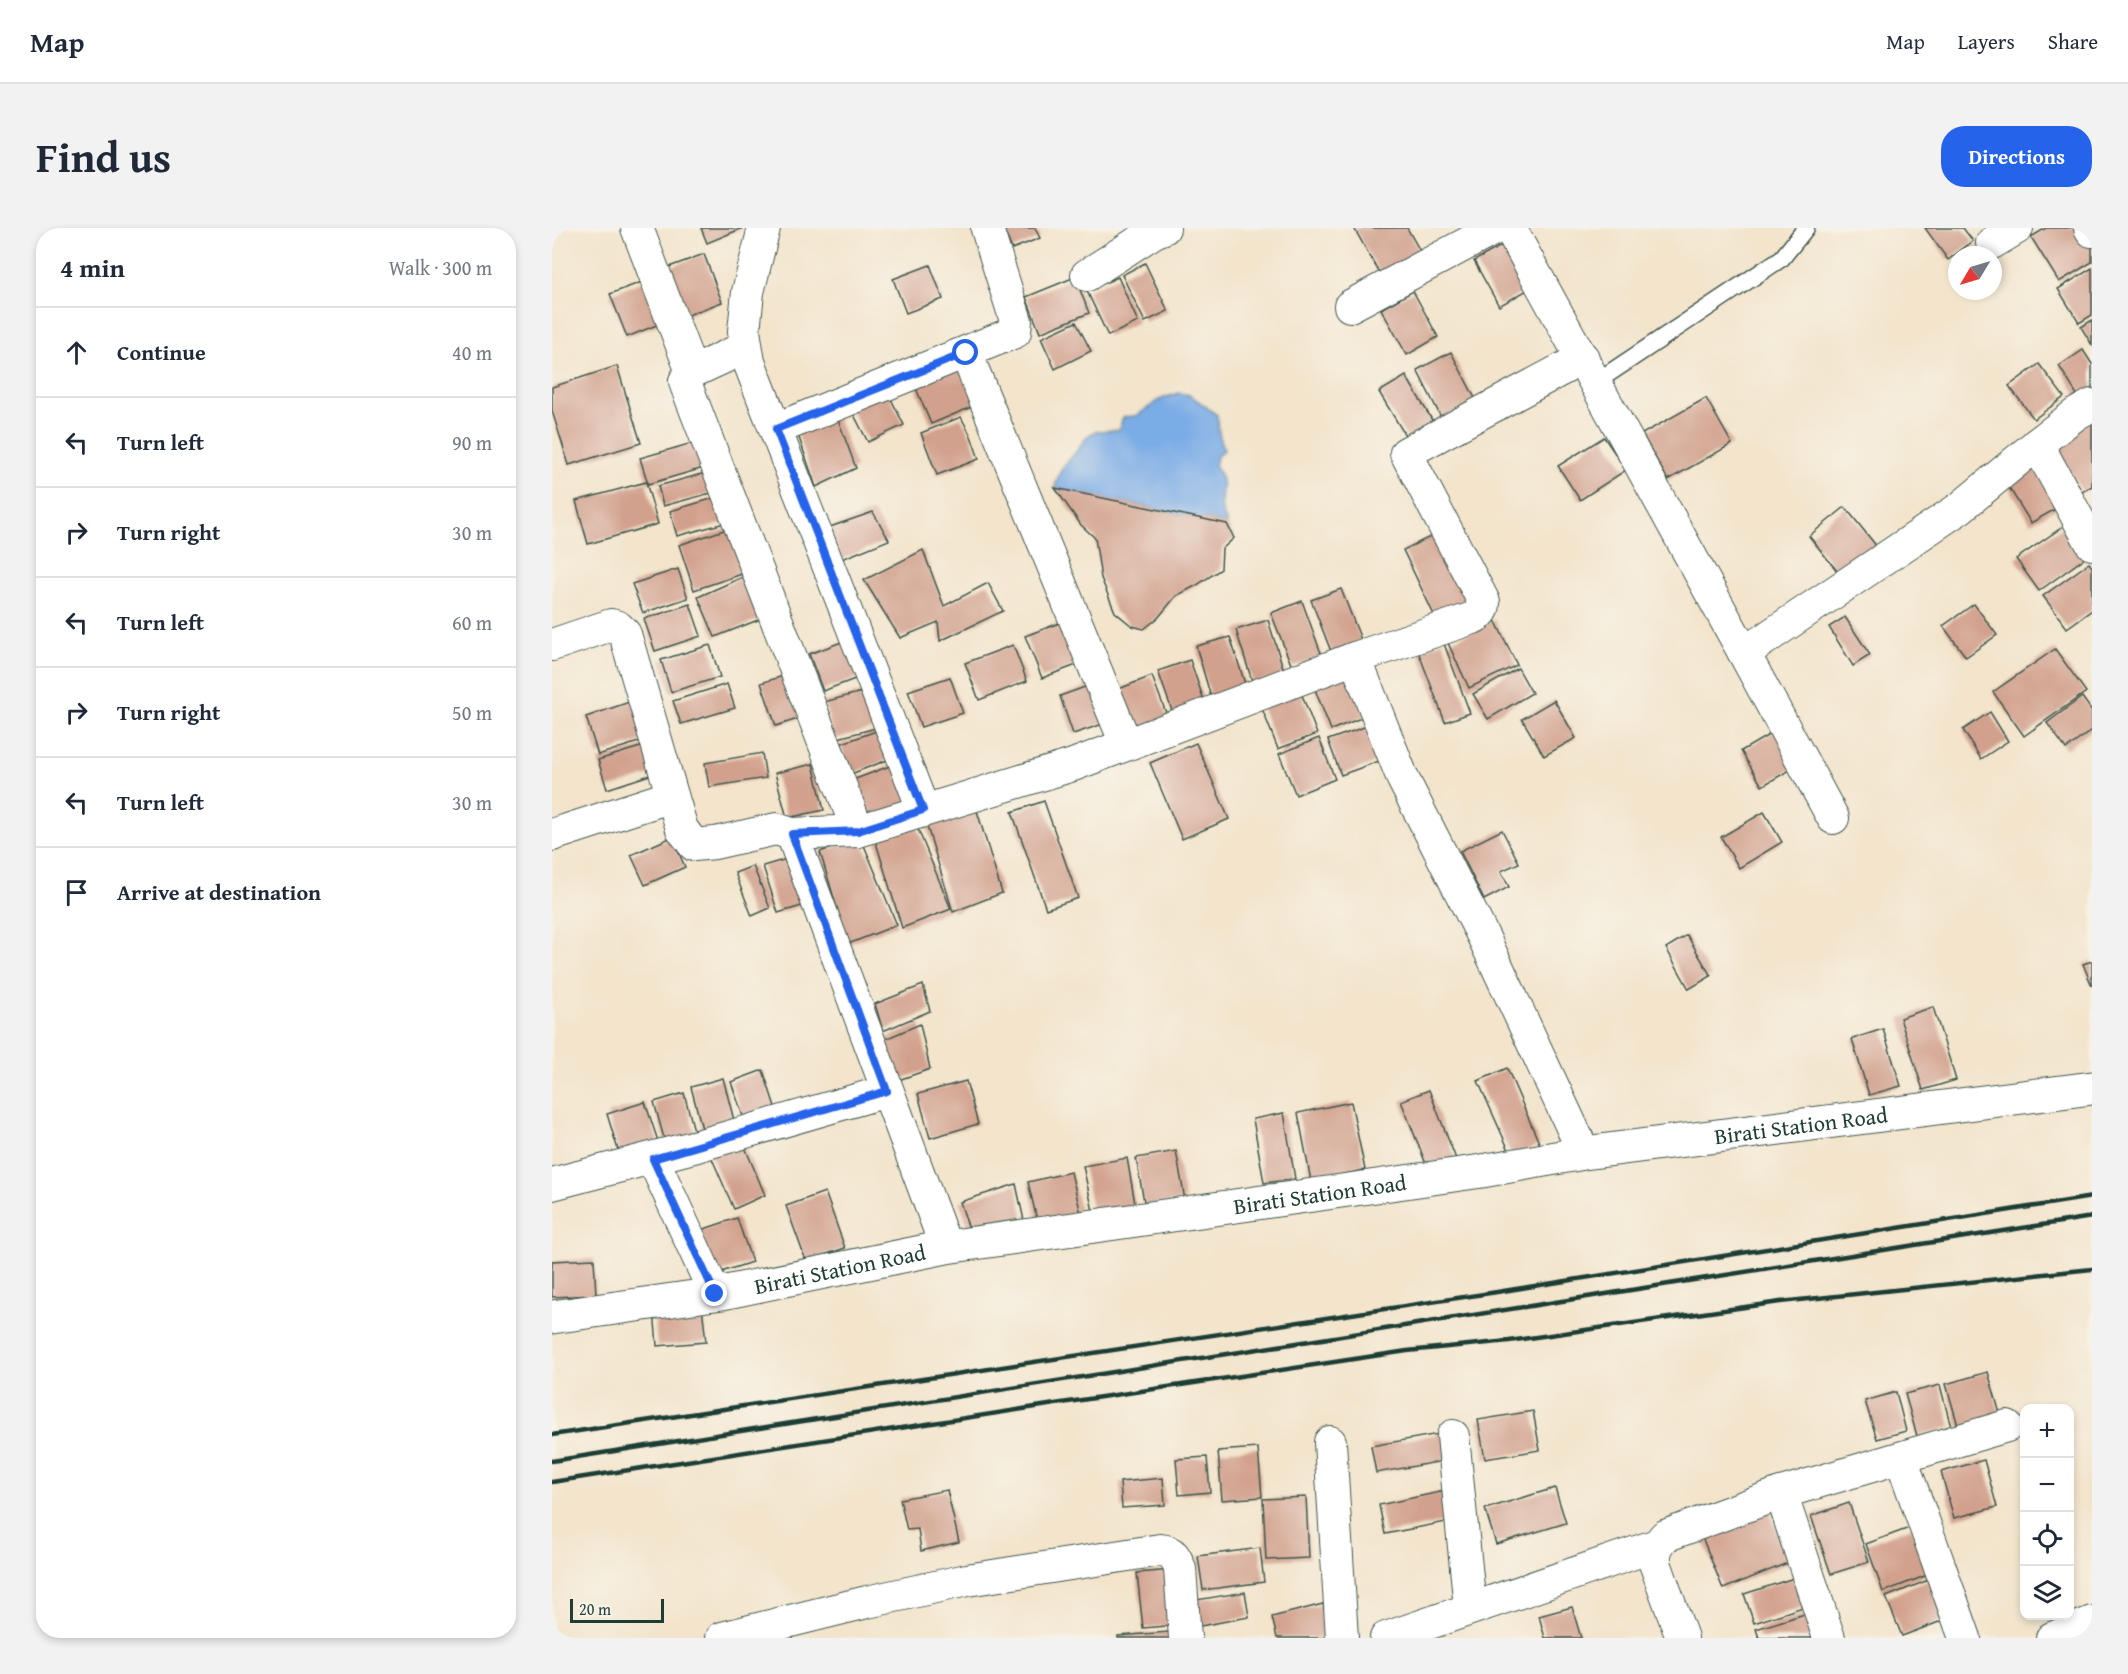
<!DOCTYPE html>
<meta charset="utf-8">
<style>
:root{--surface:#fff;--page:#f2f2f3;--text:#1f2937;--muted:#747a83;--line:#e0e1e3;--accent:#2563eb}
body{margin:0;font-family:"Gentium Book Plus",serif;background:var(--page);color:var(--text)}
.controls{position:absolute;right:18px;bottom:18px;display:grid;overflow:hidden;border-radius:12px;box-shadow:0 3px 9px #0003}
.controls button{width:54px;height:54px;display:grid;place-items:center;padding:0;border:0;border-bottom:2px solid var(--line);background:var(--surface);color:var(--text);font:30px sans-serif}
.compass{position:absolute;left:1396px;top:18px;width:54px;height:54px;border-radius:50%;background:var(--surface);box-shadow:0 3px 9px #0003;rotate:232deg}
.scale{position:absolute;left:18px;bottom:15px;width:94px;box-sizing:border-box;padding-left:6px;border:3px solid #1f3d34;border-top:0;font-size:16px;line-height:21px;white-space:nowrap;color:#1f3d34;-webkit-text-stroke:4px #f7f3e8;paint-order:stroke}
.stop{position:absolute;width:18px;height:18px;margin:-14px;border:4px solid #2563eb;border-radius:50%;background:#fff}
.stop.end{background:#2563eb;border-color:#fff;box-shadow:0 2px 6px #0008}
.list{margin:0;padding:0;list-style:none}
h2{display:flex;justify-content:space-between;align-items:center;height:78px;margin:0;padding:0 24px;font-size:26px}
h2 small{font-size:20px;font-weight:400;color:var(--muted)}
.list li{display:grid;grid-template-columns:39px 1fr auto;gap:18px;align-items:center;box-sizing:border-box;height:90px;padding:0 24px;border-top:2px solid var(--line)}
.list b{display:block;font-size:22px;white-space:nowrap}
.list em{font-size:20px;font-style:normal;color:var(--muted)}
.icon{flex:none;width:33px;height:33px;fill:none;stroke:currentColor;stroke-width:2;stroke-linecap:round;stroke-linejoin:round}
.map{position:relative;flex:none;width:1540px;height:1410px;overflow:hidden;border-radius:24px}
header{display:flex;align-items:center;gap:36px;box-sizing:border-box;height:84px;padding:0 30px;background:var(--surface);border-bottom:2px solid var(--line)}
header strong{font-size:28px}
nav{display:flex;gap:33px;margin-inline-start:auto;font-size:21px}
.intro{display:flex;align-items:center;justify-content:space-between;box-sizing:border-box;height:144px;padding:0 36px}
h1{margin:0;font-size:42px}
.button{padding:15px 27px;border-radius:24px;background:var(--accent);color:#fff;font-size:21px;font-weight:700}
main{display:flex;gap:36px;padding:0 36px}
aside{flex:1;background:var(--surface);border-radius:24px;box-shadow:0 3px 9px #0003}
.map>svg:first-child{display:block}
</style>
<header>
<strong>Map</strong>
<nav><a>Map</a><a>Layers</a><a>Share</a></nav>
</header>
<div class="intro"><h1>Find us</h1><a class="button">Directions</a></div>
<main>
<aside>
<h2>4 min<small>Walk · 300 m</small></h2>
<ul class="list">
<li><svg class="icon" aria-label="ahead" viewBox="0 0 24 24"><path d="M12 20V5M6 11l6-6 6 6"/></svg><div><b>Continue</b></div><em>40 m</em></li>
<li><svg class="icon" aria-label="left" viewBox="0 0 24 24"><path d="M17 20v-9H6M10 6l-5 5 5 5"/></svg><div><b>Turn left</b></div><em>90 m</em></li>
<li><svg class="icon" aria-label="right" viewBox="0 0 24 24"><path d="M7 20v-9h11M14 6l5 5-5 5"/></svg><div><b>Turn right</b></div><em>30 m</em></li>
<li><svg class="icon" aria-label="left" viewBox="0 0 24 24"><path d="M17 20v-9H6M10 6l-5 5 5 5"/></svg><div><b>Turn left</b></div><em>60 m</em></li>
<li><svg class="icon" aria-label="right" viewBox="0 0 24 24"><path d="M7 20v-9h11M14 6l5 5-5 5"/></svg><div><b>Turn right</b></div><em>50 m</em></li>
<li><svg class="icon" aria-label="left" viewBox="0 0 24 24"><path d="M17 20v-9H6M10 6l-5 5 5 5"/></svg><div><b>Turn left</b></div><em>30 m</em></li>
<li><svg class="icon" aria-label="arrive" viewBox="0 0 24 24"><path d="M6 21V4h12l-3 4 3 4H6"/></svg><div><b>Arrive at destination</b></div></li>
</ul>
</aside>
<div class="map">
<svg width="1540" height="1410" viewBox="0 0 1540 1410">
<rect width="100%" height="100%" fill="#f7f3e8"/>
<filter id="ink" filterUnits="userSpaceOnUse"><feTurbulence type="fractalNoise" baseFrequency=".0167" numOctaves="2"/><feDisplacementMap in="SourceGraphic" scale="12" xChannelSelector="R" yChannelSelector="G"/><feConvolveMatrix kernelMatrix="1 2 1 2 8 2 1 2 1" color-interpolation-filters="sRGB"/></filter>
<filter id="wash" filterUnits="userSpaceOnUse"><feTurbulence type="fractalNoise" baseFrequency=".008" numOctaves="4" result="noise"/><feDisplacementMap in="SourceGraphic" scale="24" xChannelSelector="R" yChannelSelector="G"/><feGaussianBlur stdDeviation="1.35" result="paint"/><feColorMatrix in="noise" values="0 0 0 0 0 0 0 0 0 0 0 0 0 0 0 0 0 1.4 0 .05"/><feComposite in="paint" operator="in"/></filter>
<g filter="url(#wash)">
<rect width="100%" height="100%" fill="#f3e4cb"/>
<!-- water -->
<path fill="#7aace6" stroke="#4c748d" stroke-width="1.5" d="M627 165 638 167 665 187 668 212 672 222 665 228 663 238C675 256 669 257 669 276 669 283 673 290 675 296L503 260C507 239 516 235 527 220 532 213 534 207 543 204 550 202 559 202 567 202L571 189 584 188 609 171Z"/>
<g id="blocks">
<!-- building -->
<g fill="#d2a18e">
<path d="M149 0H191L155 15Z"/>
<path d="M451 0H483L488 10 460 21Z"/>
<path d="M802 0H855L872 30 832 53Z"/>
<path d="M1373 0H1411L1421 13 1396 32Z"/>
<path d="M1494 0H1528L1540 19V34L1507 54 1479 9Z"/>
<path d="M956 14 981 59 947 78 922 33Z"/>
<path d="M152 26 170 74 128 90 109 42Z"/>
<path d="M593 35 616 83 593 94 570 47Z"/>
<path d="M378 37 391 71 354 85 341 51Z"/>
<path d="M1540 40V87L1527 95 1506 61Z"/>
<path d="M523 49 537 85 488 105 474 69Z"/>
<path d="M566 49 586 94 556 108 535 63Z"/>
<path d="M95 52 112 94 75 109 58 66Z"/>
<path d="M861 63 886 109 855 127 829 81Z"/>
<path d="M1540 92V117L1529 99Z"/>
<path d="M524 94 539 123 503 141 489 110Z"/>
<path d="M1531 122 1540 136V161L1527 170 1507 138Z"/>
<path d="M899 124 928 180 893 197 865 142Z"/>
<path d="M406 135 424 177 379 196 361 153Z"/>
<path d="M1487 136 1512 169 1482 191 1457 158Z"/>
<path d="M65 138 89 215 17 237 0 183V159Z"/>
<path d="M854 148 886 202 859 217 827 164Z"/>
<path d="M335 163 352 197 316 214 299 181Z"/>
<path d="M1154 170 1180 216 1116 252 1090 206Z"/>
<path d="M284 186 304 240 264 259 244 201Z"/>
<path d="M1540 188V258L1530 264 1500 211Z"/>
<path d="M409 189 419 208 427 231 385 247 369 205Z"/>
<path d="M1052 209 1074 242 1028 272 1006 238Z"/>
<path d="M155 211 162 237 96 256 88 230Z"/>
<path d="M1480 236 1507 279 1479 295 1453 253Z"/>
<path d="M161 243 167 263 111 278 106 258Z"/>
<path d="M94 254 106 296 36 316 24 273Z"/>
<path d="M503 260 675 296 682 310 670 321 669 341 645 357 624 368 606 390 592 401 580 398 563 384 549 350 543 310 529 297Z"/>
<path d="M173 267 180 293 125 308 118 283Z"/>
<path d="M1293 279 1326 320 1290 349 1257 308Z"/>
<path d="M321 284 337 312 290 331 275 300Z"/>
<path d="M184 298 199 343 142 362 127 317Z"/>
<path d="M1512 298 1534 329 1487 363 1464 331Z"/>
<path d="M888 304 921 373 884 391 851 322Z"/>
<path d="M371 322 392 378 436 355 451 383 388 413 386 394 348 410 312 352Z"/>
<path d="M1537 335 1540 339V382L1515 400 1491 368Z"/>
<path d="M126 341 136 370 91 385 80 356Z"/>
<path d="M193 348 211 390 163 409 146 369Z"/>
<path d="M789 361 810 414 780 426 759 372Z"/>
<path d="M750 373 770 428 740 439 719 385Z"/>
<path d="M138 376 149 408 103 423 92 391Z"/>
<path d="M1422 376 1445 407 1414 429 1391 398Z"/>
<path d="M1293 389 1318 427 1301 438 1277 399Z"/>
<path d="M518 391 535 433 490 450 473 408Z"/>
<path d="M716 392 733 446 701 456 684 402Z"/>
<path d="M943 392 965 437 917 460 896 415Z"/>
<path d="M678 409 696 465 661 476 644 418Z"/>
<path d="M298 411 311 448 271 463 257 426Z"/>
<path d="M891 413 918 485 893 494 866 423Z"/>
<path d="M158 417 168 449 119 464 109 432Z"/>
<path d="M461 417 475 453 427 472 413 435Z"/>
<path d="M1503 421 1534 464 1472 508 1441 464Z"/>
<path d="M638 432 656 484 624 494 606 443Z"/>
<path d="M794 440 814 488 779 502 760 454Z"/>
<path d="M966 440 980 465 936 491 921 466Z"/>
<path d="M241 445 255 488 224 498 209 455Z"/>
<path d="M600 448 619 498 582 512 564 462Z"/>
<path d="M398 449 411 485 369 499 356 463Z"/>
<path d="M544 455 557 494 521 506 508 468Z"/>
<path d="M175 456 183 480 129 496 121 473Z"/>
<path d="M317 462 328 499 282 511 272 474Z"/>
<path d="M748 462 765 506 726 521 709 478Z"/>
<path d="M1530 469 1540 483V502L1514 521 1495 495Z"/>
<path d="M86 471 99 510 46 527 34 489Z"/>
<path d="M1002 472 1024 510 992 528 970 491Z"/>
<path d="M1438 484 1456 513 1429 531 1411 502Z"/>
<path d="M818 497 830 532 789 547 776 512Z"/>
<path d="M327 502 338 531 299 546 288 516Z"/>
<path d="M1225 502 1245 538 1210 558 1189 523Z"/>
<path d="M767 510 783 551 744 567 727 526Z"/>
<path d="M644 515 677 591 630 611 598 535Z"/>
<path d="M98 516 107 544 55 561 46 532Z"/>
<path d="M210 525 214 550 157 559 153 535Z"/>
<path d="M261 536 272 582 235 590 223 545Z"/>
<path d="M343 536 359 580 309 599 293 555Z"/>
<path d="M422 573 450 665 401 684 373 592Z"/>
<path d="M492 573 526 670 494 681 460 584Z"/>
<path d="M1212 584 1230 614 1187 640 1169 609Z"/>
<path d="M363 594 399 681 350 700 322 608Z"/>
<path d="M950 602 967 635 949 643 957 659 932 672 908 623Z"/>
<path d="M120 609 133 639 93 657 79 627Z"/>
<path d="M309 610 345 697 296 716 268 624Z"/>
<path d="M238 630 253 677 226 685 211 638Z"/>
<path d="M201 638 218 680 200 688 183 645Z"/>
<path d="M1135 707 1159 748 1137 761 1114 720Z"/>
<path d="M1540 733V758L1531 736Z"/>
<path d="M371 757 378 783 331 803 323 776Z"/>
<path d="M1381 779 1404 852 1371 862 1348 790Z"/>
<path d="M368 796 378 841 338 855 322 816Z"/>
<path d="M1331 801 1349 858 1317 867 1300 811Z"/>
<path d="M955 840 988 917 960 929 926 853Z"/>
<path d="M211 842 227 891 196 902 179 854Z"/>
<path d="M171 850 185 904 153 912 139 859Z"/>
<path d="M414 853 426 896 378 910 366 866Z"/>
<path d="M877 862 904 931 876 941 849 873Z"/>
<path d="M132 865 143 906 113 914 102 874Z"/>
<path d="M93 874 109 922 70 935 55 886Z"/>
<path d="M799 874 813 942 759 953 746 885Z"/>
<path d="M732 885 743 951 712 955 701 891Z"/>
<path d="M190 912 213 967 182 981 158 926Z"/>
<path d="M624 923 633 972 593 979 584 930Z"/>
<path d="M575 930 584 981 542 988 531 938Z"/>
<path d="M519 944 529 986 486 996 476 954Z"/>
<path d="M464 956 473 997 418 1004 408 974Z"/>
<path d="M273 964 293 1020 254 1033 234 978Z"/>
<path d="M185 990 200 1034 163 1046 149 1002Z"/>
<path d="M42 1031 44 1067 0 1069V1033Z"/>
<path d="M150 1078 154 1114 105 1118 102 1082Z"/>
<path d="M1436 1144 1449 1189 1407 1201 1394 1156Z"/>
<path d="M1388 1157 1399 1199 1365 1208 1353 1166Z"/>
<path d="M1344 1164 1354 1203 1325 1211 1313 1173Z"/>
<path d="M981 1183 988 1222 933 1231 926 1192Z"/>
<path d="M892 1205 897 1232 824 1245 819 1218Z"/>
<path d="M706 1220 710 1269 670 1272 666 1223Z"/>
<path d="M655 1229 658 1264 627 1267 624 1231Z"/>
<path d="M1432 1232 1445 1279 1402 1290 1389 1244Z"/>
<path d="M611 1250 613 1277 570 1280 568 1254Z"/>
<path d="M1003 1260 1014 1295 944 1316 933 1281Z"/>
<path d="M395 1262 407 1314 369 1323 366 1301 355 1302 348 1271Z"/>
<path d="M893 1263 899 1293 833 1306 827 1277Z"/>
<path d="M754 1269 757 1330 714 1332 711 1271Z"/>
<path d="M1297 1275 1317 1334 1279 1346 1259 1288Z"/>
<path d="M1215 1277 1238 1334 1171 1361 1148 1304Z"/>
<path d="M1360 1299 1378 1346 1331 1364 1314 1316Z"/>
<path d="M708 1320 712 1354 651 1362 646 1328Z"/>
<path d="M620 1342 626 1397 591 1400 585 1345Z"/>
<path d="M1245 1349 1254 1378 1202 1395 1192 1366Z"/>
<path d="M1379 1351 1395 1391 1350 1408 1334 1369Z"/>
<path d="M693 1364 697 1389 648 1398 644 1372Z"/>
<path d="M771 1376 779 1410H725L720 1389Z"/>
<path d="M1020 1379 1029 1410H993L987 1388Z"/>
<path d="M1256 1385 1264 1410H1207L1204 1401Z"/>
<path d="M617 1404V1410H566V1408Z"/>
</g>
</g>
</g>
<g filter="url(#ink)">
<use href="#blocks" fill-opacity="0" stroke="#3f564b" stroke-width="1.5"/>
<g fill="none" stroke-linecap="round" stroke-linejoin="round">
<defs>
<path id="lane" d="M1044 154 1230 30 1254 0"/>
<g id="street">
<path d="M85 0 140 144"/>
<path d="M212 0 196 64 192 103 197 134 371 581"/>
<path d="M958 0 1192 425 1408 280 1485 216 1524 186 1540 177"/>
<path d="M1538 0 1540 3"/>
<path d="M1440 15 1465 0"/>
<path d="M535 47 602 4 612 0"/>
<path d="M798 78 944 0"/>
<path d="M194 119 140 144 133 153 134 157 306 603"/>
<path d="M414 125 574 516"/>
<path d="M224 201 463 104 464 93 435 1"/>
<path d="M1485 216 1540 316"/>
<path d="M0 417 59 397 66 399 73 406 130 601 142 617 163 615 224 601 240 606"/>
<path d="M1192 425 1281 590"/>
<path d="M803 430 921 390C929 386 932 383 932 374L854 225 1031 130"/>
<path d="M0 607 120 568"/>
<path d="M101 931 163 1066"/>
<path d="M0 956 145 918 335 863"/>
<path d="M394 1019 240 606 306 603 521 537 803 430 851 551 932 710 1032 925"/>
<path d="M901 1208 918 1380"/>
<path d="M778 1214 790 1410"/>
<path d="M1349 1230 1413 1410"/>
<path d="M1229 1265 1277 1410"/>
<path d="M170 1410 315 1374 415 1352 608 1322C621 1323 624 1329 628 1341L633 1410"/>
<path d="M834 1410 1105 1317"/>
<path d="M1130 1410 1103 1335C1102 1323 1105 1317 1113 1308L1229 1265 1455 1198"/>
<path d="M1500 1410 1540 1394"/>
</g>
<g id="secondary">
<path id="s1" d="M0 1089 170 1065 394 1019 930 943 1032 925 1540 860"/>
</g>
</defs>
<!-- lane casing -->
<use href="#lane" stroke="#3f564b" stroke-width="19"/>
<!-- street casing -->
<use href="#street" stroke="#3f564b" stroke-width="34"/>
<!-- secondary casing -->
<use href="#secondary" stroke="#3f564b" stroke-width="35"/>
<!-- lane -->
<use href="#lane" stroke="#fff" stroke-width="16"/>
<!-- street -->
<use href="#street" stroke="#fff" stroke-width="32"/>
<!-- secondary -->
<use href="#secondary" stroke="#fff" stroke-width="33"/>
<!-- rail -->
<g stroke="#1f3d34" stroke-width="4.5">
<path d="M0 1207 945 1064 1540 969"/>
<path d="M0 1233 1540 989"/>
<path d="M0 1254 503 1176 855 1123 957 1113 1228 1074 1540 1041"/>
</g>
</g>
</g>
<g fill="none" stroke-linecap="round" stroke-linejoin="round" filter="url(#ink)">
<!-- route -->
<path stroke="#2563eb" stroke-width="8" d="M163 1066 101 931 335 863 240 606 306 603 371 582 224 201 414 125"/>
</g>
<g text-anchor="middle" dominant-baseline="central" stroke-width="4.5" stroke-linejoin="round" paint-order="stroke">
<!-- street labels -->
<g font-size="22" fill="#1f3d34" stroke="#f7f3e8">
<text stroke="none"><textPath href="#s1" startOffset="1264">Birati Station Road</textPath></text>
<text stroke="none"><textPath href="#s1" startOffset="778">Birati Station Road</textPath></text>
<text stroke="none"><textPath href="#s1" startOffset="292">Birati Station Road</textPath></text>
</g>
</g>
</svg>
<div class="controls">
<button>+</button>
<button>−</button>
<button><svg class="icon" aria-label="locate" viewBox="0 0 24 24"><circle cx="12" cy="12" r="6"/><path d="M12 2v4M12 18v4M2 12h4M18 12h4"/></svg></button>
<button><svg class="icon" aria-label="layers" viewBox="0 0 24 24"><path d="M12 4l9 5-9 5-9-5zM3 14l9 5 9-5"/></svg></button>
</div>
<svg class="compass" viewBox="-18 -18 36 36"><path d="M0-13l5 13h-10z" fill="#e53935"/><path d="M0 13l5-13h-10z" fill="#747a83"/></svg>
<div class="scale">20 m</div>
<div class="stop" style="left:414px;top:125px"></div>
<div class="stop end" style="left:163px;top:1066px"></div>
</div>
</main>
